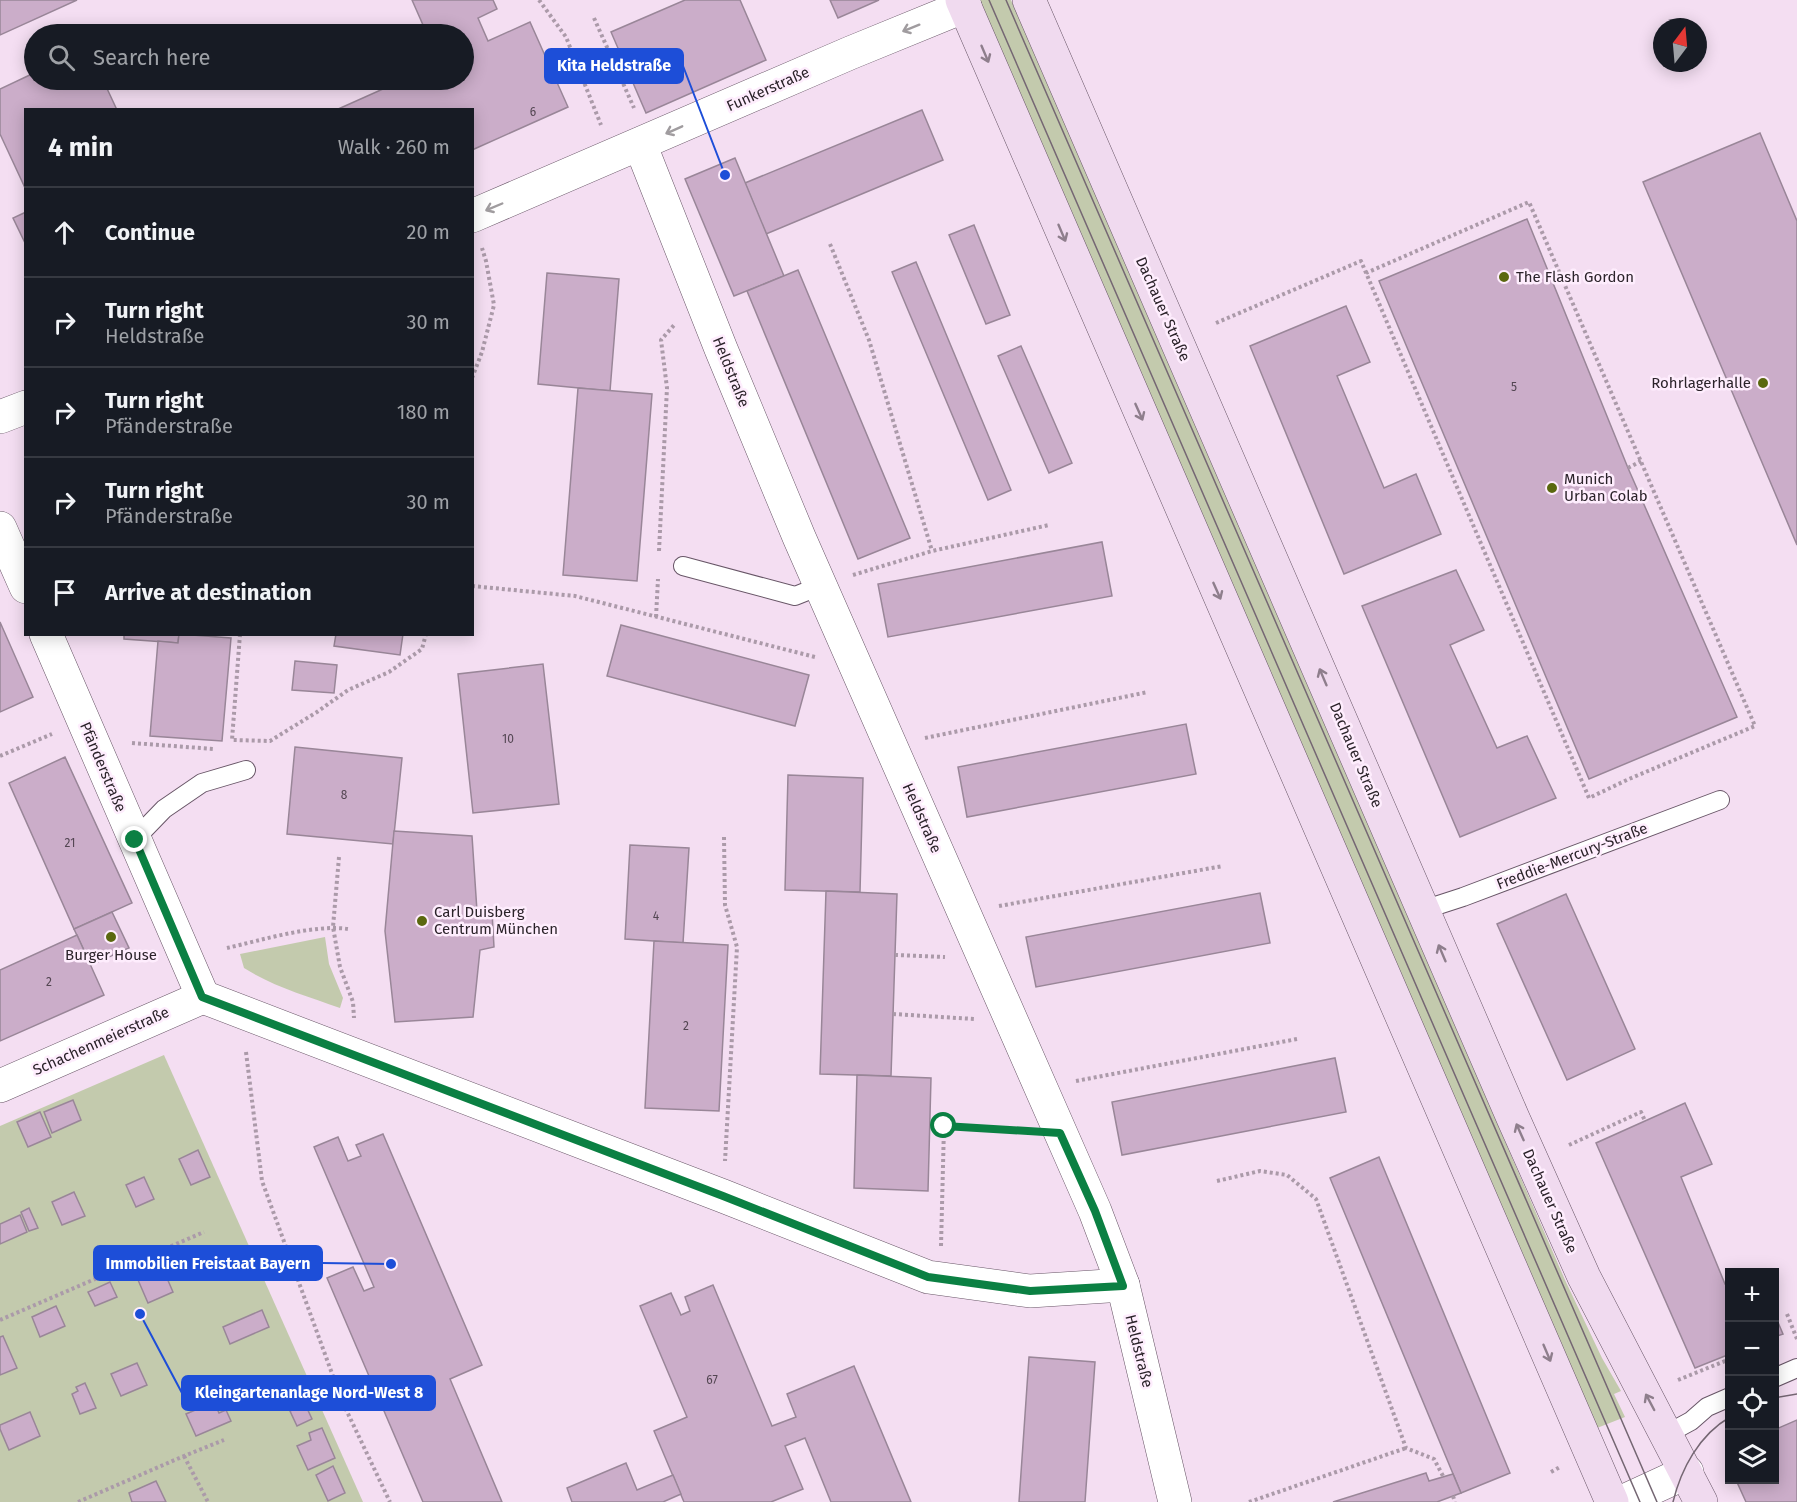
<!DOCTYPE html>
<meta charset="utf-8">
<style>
:root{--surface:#171b24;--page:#242831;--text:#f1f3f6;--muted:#9ea1a6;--line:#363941}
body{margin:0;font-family:"Fira Sans",sans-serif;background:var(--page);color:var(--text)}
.controls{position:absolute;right:18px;bottom:18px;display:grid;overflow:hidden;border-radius:0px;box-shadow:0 3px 15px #0003}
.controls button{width:54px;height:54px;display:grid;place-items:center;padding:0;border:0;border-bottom:2px solid var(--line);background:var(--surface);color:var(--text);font:30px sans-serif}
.compass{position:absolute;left:1653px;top:18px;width:54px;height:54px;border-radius:50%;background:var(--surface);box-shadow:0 3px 15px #0003;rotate:16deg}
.stop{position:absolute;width:18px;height:18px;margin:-14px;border:4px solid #0b8043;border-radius:50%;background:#fff}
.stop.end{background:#0b8043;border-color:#fff;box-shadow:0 2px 6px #0008}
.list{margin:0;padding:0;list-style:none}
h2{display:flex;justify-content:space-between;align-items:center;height:78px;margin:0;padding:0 24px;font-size:26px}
h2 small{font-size:20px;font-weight:400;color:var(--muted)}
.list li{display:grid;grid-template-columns:39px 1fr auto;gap:18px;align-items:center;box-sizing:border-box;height:90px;padding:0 24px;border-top:2px solid var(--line)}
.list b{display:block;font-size:22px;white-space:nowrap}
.list p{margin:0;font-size:20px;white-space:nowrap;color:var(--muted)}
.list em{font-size:20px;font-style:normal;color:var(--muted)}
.icon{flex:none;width:33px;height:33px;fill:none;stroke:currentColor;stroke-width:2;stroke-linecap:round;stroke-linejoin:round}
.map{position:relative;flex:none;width:1797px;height:1502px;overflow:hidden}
.search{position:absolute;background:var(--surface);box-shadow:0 3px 15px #0003;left:24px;top:24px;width:450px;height:66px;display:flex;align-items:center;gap:15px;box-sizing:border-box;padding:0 21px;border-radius:33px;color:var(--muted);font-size:22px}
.panel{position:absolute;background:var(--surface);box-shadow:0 3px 15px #0003;left:24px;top:108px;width:450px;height:528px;border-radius:0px}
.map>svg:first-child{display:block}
</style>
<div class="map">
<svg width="1797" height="1502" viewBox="0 0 1797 1502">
<rect width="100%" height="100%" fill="#f4def2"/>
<!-- green -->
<g fill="#c3caad">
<path d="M978 0H1011L1565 1280 1602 1358 1621 1391 1614 1394 1625 1417 1597 1428Z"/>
<path d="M325 937 329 964 343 998 340 1008C307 996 274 987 244 968L240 954Z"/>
<path d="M164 1055 363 1502H0V1126Z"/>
</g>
<!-- building -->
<g fill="#cbadc9" stroke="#998698" stroke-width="1.5">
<path d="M0 0H77L0 35Z"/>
<path d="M412 0H493L497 9 478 18 488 41 530 22 568 107 472 150V110H336L403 80H464V34H427Z"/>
<path d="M685 0H740L766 60 646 113 611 32Z"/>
<path d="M830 0H879L838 18Z"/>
<path d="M34 73V80H103L117 110H26V190L0 134V89Z"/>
<path d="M922 110 943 160 766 234 745 183Z"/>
<path d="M1760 133 1797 221V545L1643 182Z"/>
<path d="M735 158 784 276 734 296 685 179Z"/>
<path d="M26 212V245L13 218Z"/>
<path d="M1527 219 1628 468 1737 717 1589 779 1379 281Z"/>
<path d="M974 225 1010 315 986 324 949 235Z"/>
<path d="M916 262 1011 490 988 500 892 272Z"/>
<path d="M798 270 910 538 858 559 747 291Z"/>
<path d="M547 273 619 279 610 391 538 384Z"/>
<path d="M1346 306 1370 362 1337 376 1384 488 1416 474 1441 534 1344 574 1250 346Z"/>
<path d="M1021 346 1072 463 1049 473 998 356Z"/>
<path d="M578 388 652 394 637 581 563 575Z"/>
<path d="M1102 542 1112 596 888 637 878 584Z"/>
<path d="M1456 570 1484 630 1450 645 1497 748 1527 736 1556 798 1460 837 1362 606Z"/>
<path d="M0 622 33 697 0 712Z"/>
<path d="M621 625 809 675 795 726 607 676Z"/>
<path d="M124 634H179L178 643 124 639Z"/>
<path d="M179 634 231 638 222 741 150 736 158 641 178 643Z"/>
<path d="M336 634H403L400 655 334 646Z"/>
<path d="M295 661 337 665 334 693 292 690Z"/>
<path d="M543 664 559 804 473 813 458 674Z"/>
<path d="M1186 724 1196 774 967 817 958 767Z"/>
<path d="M295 747 402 758 393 844 287 834Z"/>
<path d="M65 757 132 903 74 929 9 783Z"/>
<path d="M788 775 863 778 860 892 785 890Z"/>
<path d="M394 831 472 836 477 911 492 912 494 947 480 950 473 1017 395 1022 385 931Z"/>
<path d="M630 845 689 848 683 943 625 939Z"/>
<path d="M826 891 897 894 891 1076 820 1074Z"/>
<path d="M1260 893 1270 943 1036 987 1026 937Z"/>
<path d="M1566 894 1635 1049 1567 1080 1497 924Z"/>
<path d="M112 912 129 948 91 965 74 929Z"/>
<path d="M77 935 104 995 0 1041V970Z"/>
<path d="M654 941 728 945 719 1111 645 1108Z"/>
<path d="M1335 1058 1346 1112 1122 1155 1112 1102Z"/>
<path d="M857 1075 931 1078 928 1191 854 1188Z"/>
<path d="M73 1100 81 1120 52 1133 44 1112Z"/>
<path d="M1685 1103 1712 1164 1681 1177 1725 1284 1730 1282V1354L1695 1368 1596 1143Z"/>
<path d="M40 1112 51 1137 28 1147 17 1122Z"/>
<path d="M383 1134 482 1365 450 1379 502 1502H423L327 1278 353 1267 364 1291 374 1287 314 1147 338 1137 348 1161 361 1156 356 1145Z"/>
<path d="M198 1150 210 1177 191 1185 179 1159Z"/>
<path d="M1379 1157 1510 1473 1461 1493 1330 1178Z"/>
<path d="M144 1177 154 1199 136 1207 126 1185Z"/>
<path d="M74 1192 85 1216 62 1225 52 1202Z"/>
<path d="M29 1208 38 1228 29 1231 21 1212Z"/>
<path d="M20 1215 27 1232 0 1244V1224Z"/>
<path d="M160 1262 173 1292 148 1303 135 1273Z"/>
<path d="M110 1282 117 1297 95 1306 88 1292Z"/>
<path d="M713 1285 772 1426 796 1417 787 1394 854 1366 911 1502H831L805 1438 785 1446 803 1489 771 1502H684L654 1431 687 1417 640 1306 671 1293 681 1315 690 1311 685 1297Z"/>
<path d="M56 1306 65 1326 40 1337 32 1317Z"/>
<path d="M262 1310 269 1327 230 1344 223 1327Z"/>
<path d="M1774 1313 1783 1334 1774 1337Z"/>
<path d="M3 1336 17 1368 0 1375V1337Z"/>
<path d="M1029 1357 1095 1362 1085 1502H1019Z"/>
<path d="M137 1363 147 1385 121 1396 111 1374Z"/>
<path d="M85 1383 96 1408 80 1414 72 1394 78 1391 76 1387Z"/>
<path d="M214 1402 219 1413 226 1410 231 1421 196 1436 186 1414Z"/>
<path d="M305 1404 312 1419 297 1426 290 1411Z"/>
<path d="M30 1412 40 1436 9 1450 0 1429V1425Z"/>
<path d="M1797 1420V1502H1746L1736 1480H1774V1430Z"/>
<path d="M322 1428 335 1458 308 1470 297 1446 311 1440 309 1433Z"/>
<path d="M626 1463 637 1490 673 1475 681 1494 663 1502H572L567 1488Z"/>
<path d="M333 1466 345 1493 328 1501 316 1475Z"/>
<path d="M1426 1473 1429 1481 1453 1474 1461 1493 1437 1502H1333Z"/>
<path d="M156 1481 166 1502H132L129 1493Z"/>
</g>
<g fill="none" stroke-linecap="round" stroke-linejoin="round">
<defs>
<g id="service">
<path d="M683 566 795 596 820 586"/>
<path d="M134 840 164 809 202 783 246 770"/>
<path d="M1423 910 1463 897 1720 800"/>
<path d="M1774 1378 1797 1368"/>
<path d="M1667 1434 1691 1421 1707 1407 1730 1397"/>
</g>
<g id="minor">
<path d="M640 144 721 349 799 537 1095 1211 1123 1285 1175 1502"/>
<path d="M472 216 850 53 965 6"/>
<path d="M0 417 26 407"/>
<path d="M0 528 26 587"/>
<path d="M46 634 203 997 723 1196 928 1277 1030 1291 1123 1285"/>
<path d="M0 1086 203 997"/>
<path d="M1622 1502 1687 1472"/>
</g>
<g id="secondary">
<path d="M962 0 1612 1502"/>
<path d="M1029 0 1513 1118 1584 1277 1701 1502"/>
</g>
</defs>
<!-- service casing -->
<use href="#service" stroke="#685667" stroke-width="20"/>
<!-- minor casing -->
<use href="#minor" stroke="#685667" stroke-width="34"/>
<!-- secondary casing -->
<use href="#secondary" stroke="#685667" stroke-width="34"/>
<!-- path -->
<g stroke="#ab9aa9" stroke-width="4" stroke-dasharray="3 3" stroke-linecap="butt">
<path d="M539 0 566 37 601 125"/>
<path d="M594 18 634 108"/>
<path d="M830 244 869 340 932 551"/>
<path d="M1216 323 1361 261 1589 798 1629 779 1755 726 1529 202 1366 273"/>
<path d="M472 378 482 352 494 305 486 261 482 248"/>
<path d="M1628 468 1641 461"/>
<path d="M659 551 667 388 661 340 675 324"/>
<path d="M853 575 932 551 1049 525"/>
<path d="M472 586 575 596 815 657"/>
<path d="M656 617 658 579"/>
<path d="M240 634 232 740 270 741 317 712 348 690 389 672 422 649 426 634"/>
<path d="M925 738 1148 692"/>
<path d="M132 743 214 749"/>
<path d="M0 756 52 734"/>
<path d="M724 837 725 905 737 947 725 1161"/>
<path d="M339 857 333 927 340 967 353 1002 354 1018"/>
<path d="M999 906 1223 866"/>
<path d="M227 948C262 940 314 924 348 929"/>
<path d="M895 955 945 957"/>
<path d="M893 1014 974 1019"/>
<path d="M246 1052 262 1181 342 1401 390 1502"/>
<path d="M1076 1081 1297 1039"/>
<path d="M1569 1145 1641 1112 1645 1121"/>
<path d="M1217 1181 1260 1171 1287 1175 1316 1199 1406 1448 1434 1459 1443 1476"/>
<path d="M941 1246 944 1126 1021 1130"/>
<path d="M1787 1314 1797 1339"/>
<path d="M0 1320 204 1232"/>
<path d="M1678 1380 1730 1359"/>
<path d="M184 1456 208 1502"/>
<path d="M1551 1472 1560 1467"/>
<path d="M1453 1496 1455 1502"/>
<path d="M78 1502 184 1456 224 1440"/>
<path d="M1249 1502 1406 1448"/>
</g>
<!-- service -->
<use href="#service" stroke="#fff" stroke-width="18"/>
<!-- minor -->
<use href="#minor" stroke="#fff" stroke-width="33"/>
<!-- secondary -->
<use href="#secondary" stroke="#f0daef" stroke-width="33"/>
<!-- tram -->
<g stroke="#756773" stroke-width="1.5">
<path d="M989 0 1640 1502"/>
<path d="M1006 0 1657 1502"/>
<path d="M1774 1398 1797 1394"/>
<path d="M1673 1502C1681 1469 1699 1435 1730 1417"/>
</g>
</g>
<!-- one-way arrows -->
<defs><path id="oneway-shaft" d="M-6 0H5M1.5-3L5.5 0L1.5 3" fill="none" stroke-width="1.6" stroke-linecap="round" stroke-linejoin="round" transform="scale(1.5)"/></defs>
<g stroke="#a09c9f">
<use href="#oneway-shaft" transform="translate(911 28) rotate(158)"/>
<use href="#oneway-shaft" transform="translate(674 130) rotate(156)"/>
<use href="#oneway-shaft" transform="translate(494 207) rotate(157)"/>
</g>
<g stroke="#8e7e8c">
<use href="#oneway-shaft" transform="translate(985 54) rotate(67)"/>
<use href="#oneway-shaft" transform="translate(1062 233) rotate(67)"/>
<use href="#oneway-shaft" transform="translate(1139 412) rotate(66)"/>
<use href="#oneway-shaft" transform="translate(1217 591) rotate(66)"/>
<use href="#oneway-shaft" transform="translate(1323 677) rotate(-113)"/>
<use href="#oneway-shaft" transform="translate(1442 953) rotate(-113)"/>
<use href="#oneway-shaft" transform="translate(1520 1132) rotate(-114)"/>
<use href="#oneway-shaft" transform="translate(1547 1353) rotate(67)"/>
<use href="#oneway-shaft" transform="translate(1650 1402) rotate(-118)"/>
</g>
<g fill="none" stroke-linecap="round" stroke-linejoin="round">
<!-- route -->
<path stroke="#0b8043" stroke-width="8" d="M135 840 202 997 723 1196 928 1277 1030 1291 1123 1286 1095 1211 1060 1133 944 1126"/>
</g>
<!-- markers -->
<g fill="#5a680f" stroke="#feedfd" stroke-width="2">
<circle cx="1504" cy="277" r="6"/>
<circle cx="1763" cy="383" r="6"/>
<circle cx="1552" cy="488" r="6"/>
<circle cx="422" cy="921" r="6"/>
<circle cx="111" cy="937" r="6"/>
</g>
<g text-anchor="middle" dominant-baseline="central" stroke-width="5" stroke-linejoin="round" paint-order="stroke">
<!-- number labels -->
<g font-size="12" fill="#534652">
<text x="533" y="112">6</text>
<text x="1514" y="387">5</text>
<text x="508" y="739">10</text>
<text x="344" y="795">8</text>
<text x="70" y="843">21</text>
<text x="656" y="916">4</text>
<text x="49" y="982">2</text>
<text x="686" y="1026">2</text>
<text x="712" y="1380">67</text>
</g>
<!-- street labels -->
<g font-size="15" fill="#2b232a" stroke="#feedfd">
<text transform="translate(768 89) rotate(-24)">Funkerstraße</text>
<text transform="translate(1163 309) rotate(66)">Dachauer Straße</text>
<text transform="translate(731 372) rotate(68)">Heldstraße</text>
<text transform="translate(1356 755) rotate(67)">Dachauer Straße</text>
<text transform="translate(103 767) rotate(67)">Pfänderstraße</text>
<text transform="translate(922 818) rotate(66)">Heldstraße</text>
<text transform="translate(1572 856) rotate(-21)">Freddie-Mercury-Straße</text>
<text transform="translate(101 1041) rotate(-24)">Schachenmeierstraße</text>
<text transform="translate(1550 1201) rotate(66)">Dachauer Straße</text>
<text transform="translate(1139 1351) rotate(76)">Heldstraße</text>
</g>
<!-- poi labels -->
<g font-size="15" fill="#2b232a" stroke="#feedfd" text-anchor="start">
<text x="1516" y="277">The Flash Gordon</text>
<text x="1751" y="383" text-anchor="end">Rohrlagerhalle</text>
<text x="1564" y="479">Munich<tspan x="1564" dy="17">Urban Colab</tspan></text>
<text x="434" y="912">Carl Duisberg<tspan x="434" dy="17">Centrum München</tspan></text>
<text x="111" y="955" text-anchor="middle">Burger House</text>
</g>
</g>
<!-- callouts -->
<path fill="none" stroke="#1d4ed8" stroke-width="2" d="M725 175L683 66M391 1264L322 1263M140 1314L182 1393"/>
<g fill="#1d4ed8" stroke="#feedfd" stroke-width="2">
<circle cx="725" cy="175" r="6"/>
<circle cx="391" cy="1264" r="6"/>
<circle cx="140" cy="1314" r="6"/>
</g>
<g fill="#1d4ed8" stroke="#1d4ed8" stroke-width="2">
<rect x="545" y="49" width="138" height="34" rx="6"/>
<rect x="94" y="1246" width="228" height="34" rx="6"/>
<rect x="182" y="1376" width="253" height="34" rx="6"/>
</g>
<g font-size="16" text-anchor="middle" font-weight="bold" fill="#fff">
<text x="614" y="71">Kita Heldstraße</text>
<text x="208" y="1269">Immobilien Freistaat Bayern</text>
<text x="309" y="1398">Kleingartenanlage Nord-West 8</text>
</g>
</svg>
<div class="controls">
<button>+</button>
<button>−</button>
<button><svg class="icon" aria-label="locate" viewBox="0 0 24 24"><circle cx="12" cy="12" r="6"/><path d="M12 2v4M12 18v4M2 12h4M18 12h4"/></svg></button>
<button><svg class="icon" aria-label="layers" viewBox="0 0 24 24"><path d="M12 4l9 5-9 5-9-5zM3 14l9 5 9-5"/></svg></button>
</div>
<svg class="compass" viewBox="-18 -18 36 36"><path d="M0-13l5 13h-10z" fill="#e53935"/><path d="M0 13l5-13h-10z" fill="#9ea1a6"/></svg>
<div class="stop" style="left:944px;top:1126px"></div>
<div class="stop end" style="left:135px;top:840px"></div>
<div class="search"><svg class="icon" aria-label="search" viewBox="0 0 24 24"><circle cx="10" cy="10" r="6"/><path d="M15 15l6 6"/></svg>Search here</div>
<section class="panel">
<h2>4 min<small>Walk · 260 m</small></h2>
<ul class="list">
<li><svg class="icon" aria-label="ahead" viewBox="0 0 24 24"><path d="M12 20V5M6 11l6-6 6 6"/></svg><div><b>Continue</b></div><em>20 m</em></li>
<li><svg class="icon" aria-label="right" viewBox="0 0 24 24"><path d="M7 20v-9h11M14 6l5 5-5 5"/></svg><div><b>Turn right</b><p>Heldstraße</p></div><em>30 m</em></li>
<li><svg class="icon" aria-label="right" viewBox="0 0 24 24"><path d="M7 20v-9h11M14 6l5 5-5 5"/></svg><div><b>Turn right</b><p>Pfänderstraße</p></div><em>180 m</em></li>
<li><svg class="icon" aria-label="right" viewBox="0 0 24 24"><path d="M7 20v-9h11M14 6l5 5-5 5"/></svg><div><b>Turn right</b><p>Pfänderstraße</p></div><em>30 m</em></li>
<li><svg class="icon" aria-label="arrive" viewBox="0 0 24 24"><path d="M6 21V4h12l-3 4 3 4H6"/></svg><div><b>Arrive at destination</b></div></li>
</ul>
</section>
</div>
